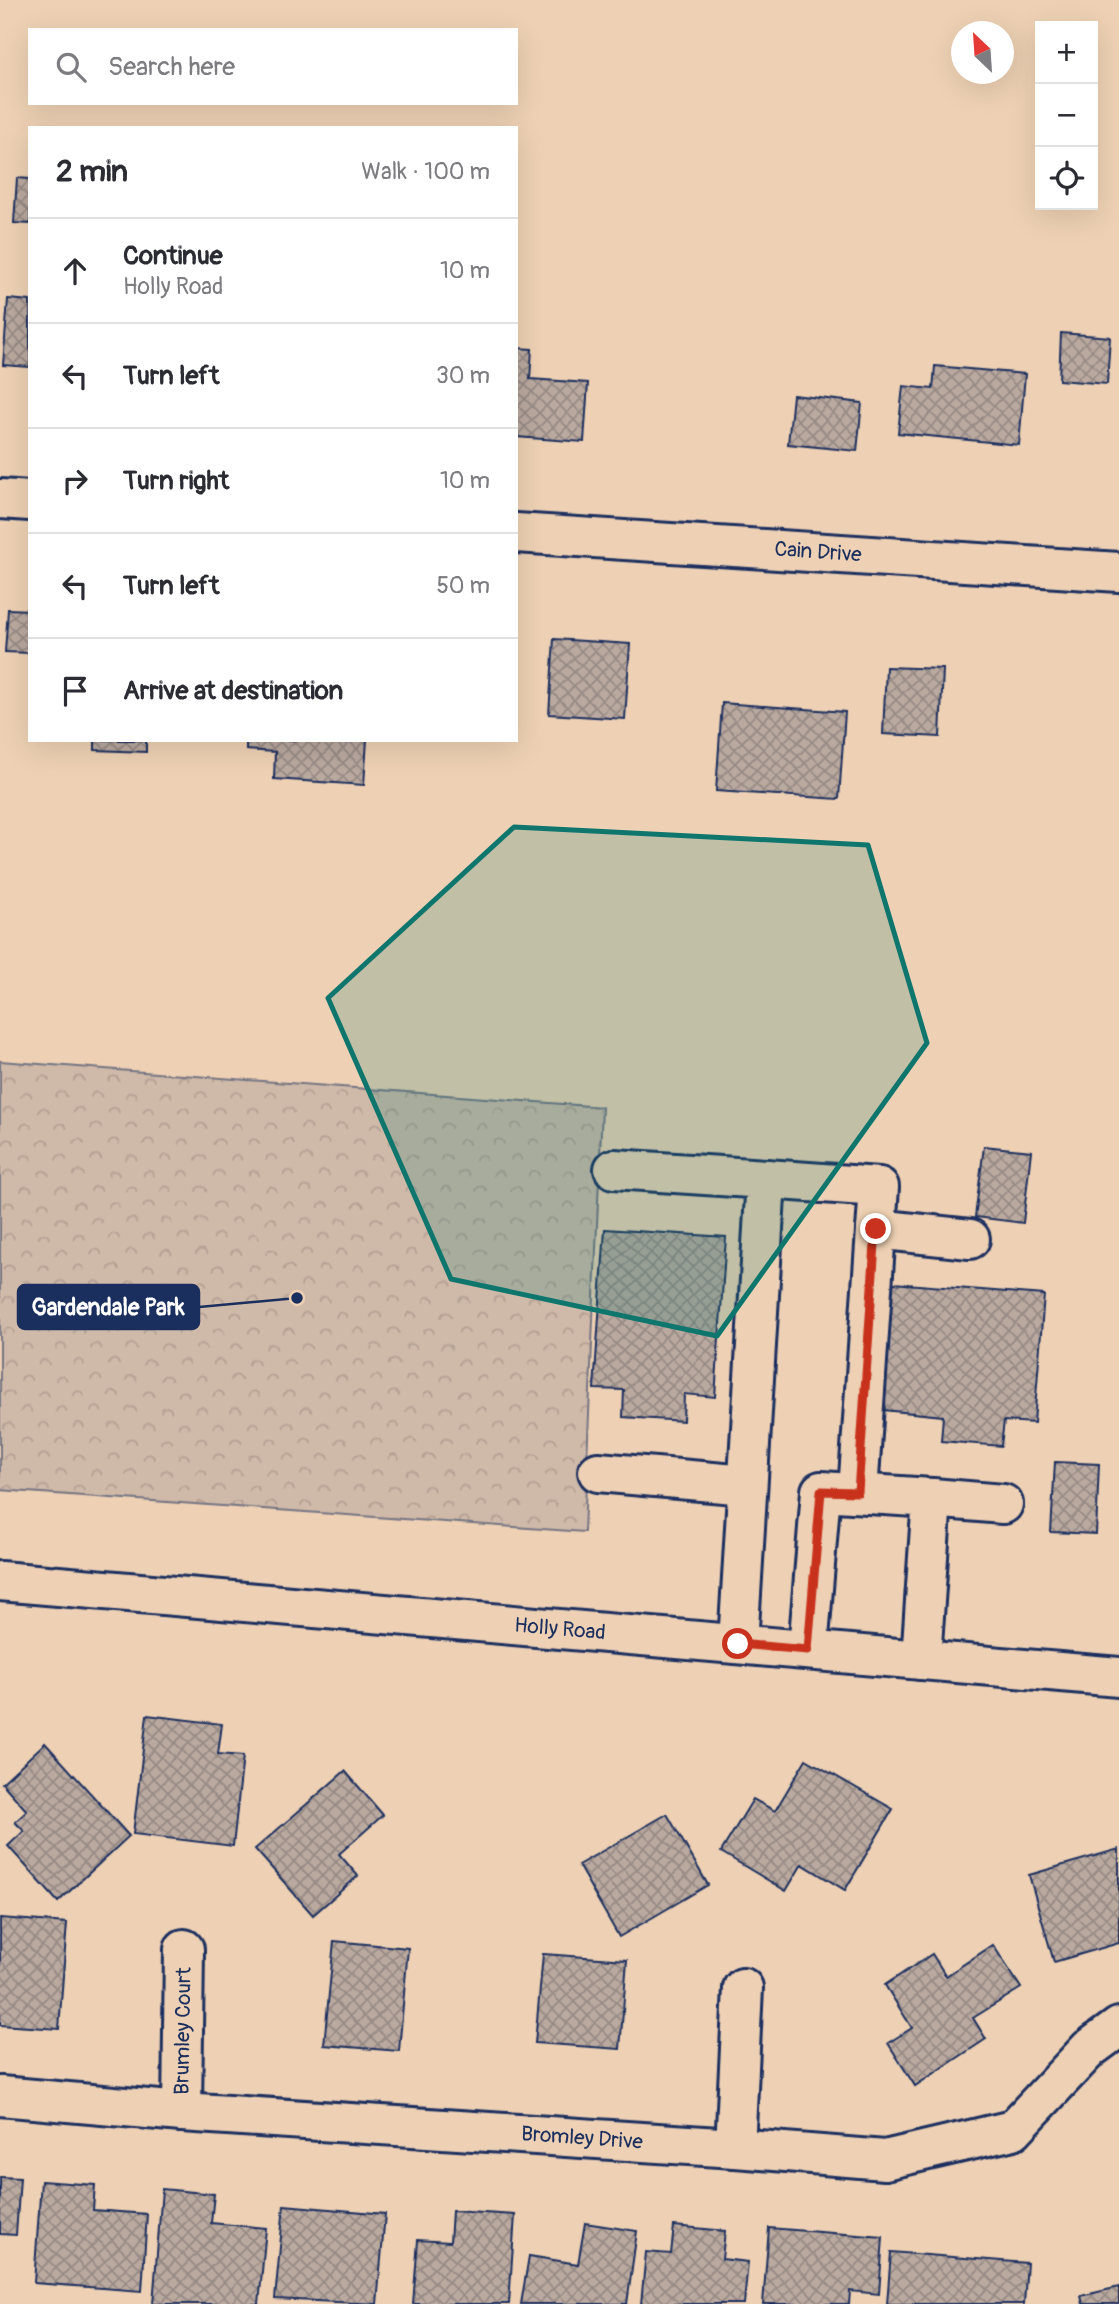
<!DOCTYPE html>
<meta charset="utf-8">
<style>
:root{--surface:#fff;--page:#f2f2f3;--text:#2b2b33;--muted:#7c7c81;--line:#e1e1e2}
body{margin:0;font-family:Pangolin,sans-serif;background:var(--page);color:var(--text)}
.controls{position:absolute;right:21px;top:21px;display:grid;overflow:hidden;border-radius:0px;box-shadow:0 7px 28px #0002}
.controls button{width:63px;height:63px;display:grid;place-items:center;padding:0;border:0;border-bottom:2px solid var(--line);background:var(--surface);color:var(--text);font:35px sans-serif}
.compass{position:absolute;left:951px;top:21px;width:63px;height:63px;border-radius:50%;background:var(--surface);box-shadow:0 7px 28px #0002;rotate:335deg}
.stop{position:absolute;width:21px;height:21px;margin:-16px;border:5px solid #c8321e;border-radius:50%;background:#fff}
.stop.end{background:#c8321e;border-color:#fff;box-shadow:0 2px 7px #0008}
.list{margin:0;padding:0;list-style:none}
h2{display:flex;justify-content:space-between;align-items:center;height:91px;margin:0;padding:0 28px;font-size:30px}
h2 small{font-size:23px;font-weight:400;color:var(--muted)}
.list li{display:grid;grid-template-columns:46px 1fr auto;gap:21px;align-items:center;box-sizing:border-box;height:105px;padding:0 28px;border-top:2px solid var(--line)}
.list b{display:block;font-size:26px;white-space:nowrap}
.list p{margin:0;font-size:23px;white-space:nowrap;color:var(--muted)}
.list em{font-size:23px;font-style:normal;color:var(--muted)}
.icon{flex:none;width:38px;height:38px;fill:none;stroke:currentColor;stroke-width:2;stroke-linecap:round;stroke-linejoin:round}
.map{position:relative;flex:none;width:1119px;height:2304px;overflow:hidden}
.search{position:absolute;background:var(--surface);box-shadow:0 7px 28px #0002;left:28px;top:28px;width:490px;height:77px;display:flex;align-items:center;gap:18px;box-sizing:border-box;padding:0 24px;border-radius:0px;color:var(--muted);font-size:26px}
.panel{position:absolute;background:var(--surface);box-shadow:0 7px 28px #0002;left:28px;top:126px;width:490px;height:616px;border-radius:0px}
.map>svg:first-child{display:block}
</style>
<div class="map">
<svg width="1119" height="2304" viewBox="0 0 1119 2304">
<defs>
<pattern id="park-crowns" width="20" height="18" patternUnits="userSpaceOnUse" patternTransform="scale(1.75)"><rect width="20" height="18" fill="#cfb9a8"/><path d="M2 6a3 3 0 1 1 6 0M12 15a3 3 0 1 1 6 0" fill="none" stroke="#b19f93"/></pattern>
<pattern id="building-cross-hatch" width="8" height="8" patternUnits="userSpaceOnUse" patternTransform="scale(1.75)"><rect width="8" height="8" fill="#baa99f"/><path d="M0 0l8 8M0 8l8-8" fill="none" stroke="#968a85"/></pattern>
</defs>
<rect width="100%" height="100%" fill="#eed1b4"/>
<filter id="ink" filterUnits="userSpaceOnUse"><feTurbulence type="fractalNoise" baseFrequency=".0143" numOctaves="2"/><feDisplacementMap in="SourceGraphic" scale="14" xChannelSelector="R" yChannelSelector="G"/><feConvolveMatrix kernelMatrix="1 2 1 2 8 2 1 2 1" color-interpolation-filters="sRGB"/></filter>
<g filter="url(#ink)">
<!-- park -->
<path fill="url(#park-crowns)" stroke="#757483" stroke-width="2" d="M0 1061 602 1107 584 1532 0 1490Z"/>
<!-- building -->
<g fill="url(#building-cross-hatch)" stroke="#1b2f5e" stroke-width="2">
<path d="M17 178 30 179V224L14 223Z"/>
<path d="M8 299 30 301V367L3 365Z"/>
<path d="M1061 333 1110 337 1107 384 1059 380Z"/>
<path d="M516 348 532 349 530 379 588 383 584 442 516 437Z"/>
<path d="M935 366 1025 374 1019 445 898 433 903 386 933 389Z"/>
<path d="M793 395 862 403 857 451 788 444Z"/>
<path d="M8 609 30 610V653L5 652Z"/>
<path d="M554 639 630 644 625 719 549 714Z"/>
<path d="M886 667 943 669 940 737 883 734Z"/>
<path d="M722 703 845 712 839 799 716 791Z"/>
<path d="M95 740H146V752L95 750Z"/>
<path d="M246 740H367L364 785 274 779 275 752 246 750Z"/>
<path d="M984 1146 1031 1151 1023 1223 975 1217Z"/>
<path d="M605 1229 726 1237 715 1397 684 1394 683 1421 623 1417 624 1390 594 1389Z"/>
<path d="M893 1283 1044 1295 1034 1423 1004 1421 1001 1446 941 1441 943 1416 883 1410Z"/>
<path d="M1055 1462 1099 1464 1096 1534 1051 1532Z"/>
<path d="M147 1715 222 1724 218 1754 243 1756 233 1846 133 1834Z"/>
<path d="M45 1743 129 1836 58 1902 8 1846 24 1831 15 1822 27 1811 2 1783Z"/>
<path d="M806 1759 893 1809 845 1890 802 1864 786 1891 721 1852 753 1799 775 1811Z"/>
<path d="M345 1771 383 1815 339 1854 358 1876 313 1915 255 1849Z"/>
<path d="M667 1814 708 1885 619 1937 578 1865Z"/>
<path d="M1119 1849V1943L1054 1962 1029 1875Z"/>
<path d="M0 1918 67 1923 59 2029 0 2025Z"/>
<path d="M334 1941 408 1948 399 2051 324 2045Z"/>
<path d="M993 1945 1021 1988 973 2018 986 2039 915 2086 888 2043 912 2028 885 1985 932 1954 946 1976Z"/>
<path d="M543 1954 627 1960 620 2049 535 2043Z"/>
<path d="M0 2177 20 2178 16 2235 0 2234Z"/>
<path d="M41 2181 95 2185 93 2210 147 2214 142 2291 34 2283Z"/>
<path d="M162 2189 214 2194 211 2223 266 2228 259 2304H153Z"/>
<path d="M284 2205 385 2214 377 2304 275 2299Z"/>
<path d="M452 2211 515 2215 509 2304H413L418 2240 450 2242Z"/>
<path d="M585 2223 637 2231 627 2304H521L529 2256 578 2264Z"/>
<path d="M674 2226 725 2231 722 2259 748 2262 744 2304H641L646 2252 671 2254Z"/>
<path d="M769 2228 883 2237 879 2294 850 2291 849 2304H763Z"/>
<path d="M891 2252 1027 2263 1024 2304H887Z"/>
<path d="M1119 2287V2304H1083L1081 2296Z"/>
</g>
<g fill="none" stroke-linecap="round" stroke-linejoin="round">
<defs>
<g id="minor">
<path d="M0 499 30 501"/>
<path d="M516 533 1119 572"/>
<path d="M614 1169 766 1179 738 1644"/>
<path d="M766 1179 879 1187 858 1492"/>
<path d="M876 1229 970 1239"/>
<path d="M598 1472 747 1485"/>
<path d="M932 1498 1003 1504"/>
<path d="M808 1650 821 1491 932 1498 921 1660"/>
<path d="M0 2096 182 2112 735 2148 885 2160 1013 2130 1089 2049 1119 2027"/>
<path d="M182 2112 184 1949"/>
<path d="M735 2148 743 1988"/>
</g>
<path id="major" d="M0 1581 1119 1677"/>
</defs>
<!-- minor casing -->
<use href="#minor" stroke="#1b2f5e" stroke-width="44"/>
<!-- major casing -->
<use href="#major" stroke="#1b2f5e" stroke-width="44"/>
<!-- minor -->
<use href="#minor" stroke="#eed1b4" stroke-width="38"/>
<!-- major -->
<use href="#major" stroke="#eed1b4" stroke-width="38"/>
</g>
</g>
<g fill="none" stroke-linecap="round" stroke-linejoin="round" filter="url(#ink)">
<!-- route -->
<path stroke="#c8321e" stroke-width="9" d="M738 1644 808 1650 821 1491 858 1492 876 1229"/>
</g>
<!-- marked area -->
<path fill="#0f766e" fill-opacity="0.2" stroke="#0f766e" stroke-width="5" stroke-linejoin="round" d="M514 827 868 845 927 1043 717 1336 451 1279 328 998Z"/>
<g text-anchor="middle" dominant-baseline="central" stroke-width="7" stroke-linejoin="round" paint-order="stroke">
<!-- street labels -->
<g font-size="21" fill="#1b2f5e" stroke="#eed1b4">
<text transform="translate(818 552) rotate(4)">Cain Drive</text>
<text transform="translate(560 1629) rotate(5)">Holly Road</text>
<text transform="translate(183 2031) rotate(-89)">Brumley Court</text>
<text transform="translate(582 2138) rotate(4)">Bromley Drive</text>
</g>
</g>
<!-- callouts -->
<path fill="none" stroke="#1b2f5e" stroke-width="2.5" d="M297 1298L199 1307"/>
<circle fill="#1b2f5e" stroke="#eed1b4" stroke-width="2.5" cx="297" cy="1298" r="7"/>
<rect fill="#1b2f5e" stroke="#1b2f5e" stroke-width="2.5" x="18" y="1285" width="181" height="44" rx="7"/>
<g font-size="23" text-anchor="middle" font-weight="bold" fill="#fff">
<text x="108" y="1315">Gardendale Park</text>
</g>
</svg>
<div class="controls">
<button>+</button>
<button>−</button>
<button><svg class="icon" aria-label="locate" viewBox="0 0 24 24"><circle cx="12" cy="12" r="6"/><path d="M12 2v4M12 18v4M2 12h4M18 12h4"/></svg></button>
</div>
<svg class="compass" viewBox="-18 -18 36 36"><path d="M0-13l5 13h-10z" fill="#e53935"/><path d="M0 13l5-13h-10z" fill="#7c7c81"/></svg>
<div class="stop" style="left:738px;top:1644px"></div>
<div class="stop end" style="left:876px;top:1229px"></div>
<div class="search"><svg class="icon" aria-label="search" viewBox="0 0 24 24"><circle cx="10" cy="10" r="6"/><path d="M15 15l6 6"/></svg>Search here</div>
<section class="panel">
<h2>2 min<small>Walk · 100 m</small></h2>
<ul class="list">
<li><svg class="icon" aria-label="ahead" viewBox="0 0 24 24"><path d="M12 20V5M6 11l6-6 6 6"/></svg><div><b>Continue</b><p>Holly Road</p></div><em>10 m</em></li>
<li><svg class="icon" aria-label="left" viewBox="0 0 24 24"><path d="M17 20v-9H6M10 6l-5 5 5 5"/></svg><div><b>Turn left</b></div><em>30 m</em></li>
<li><svg class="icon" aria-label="right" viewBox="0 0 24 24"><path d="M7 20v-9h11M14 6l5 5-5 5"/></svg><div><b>Turn right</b></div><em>10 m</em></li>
<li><svg class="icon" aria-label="left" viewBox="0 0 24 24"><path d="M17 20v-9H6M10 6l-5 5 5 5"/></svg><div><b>Turn left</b></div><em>50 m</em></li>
<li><svg class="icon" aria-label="arrive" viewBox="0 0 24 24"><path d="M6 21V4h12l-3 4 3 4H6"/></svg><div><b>Arrive at destination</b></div></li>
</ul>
</section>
</div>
